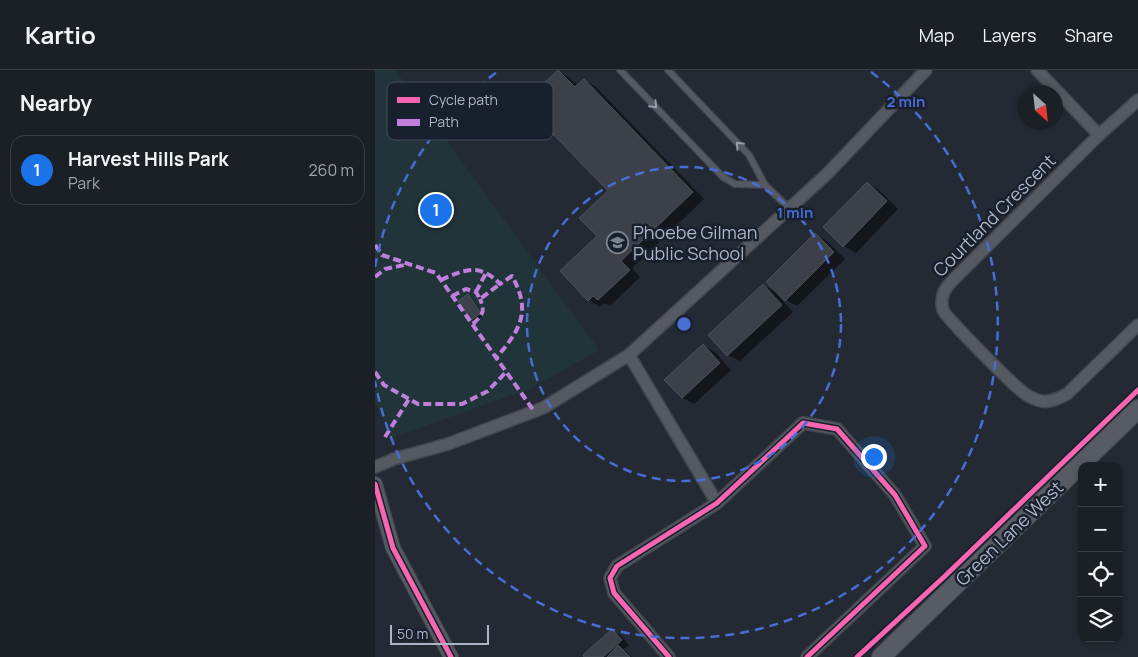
<!DOCTYPE html>
<meta charset="utf-8">
<style>
:root{--surface:#1b2026;--page:#24282e;--text:#f1f3f6;--muted:#a0a3a7;--line:#393e43;--accent:#1a73e8}
body{margin:0;font-family:Manrope,sans-serif;background:var(--page);color:var(--text)}
.controls{position:absolute;right:15px;bottom:15px;display:grid;overflow:hidden;border-radius:10px;box-shadow:0 2px 8px #0003}
.controls button{width:45px;height:45px;display:grid;place-items:center;padding:0;border:0;border-bottom:1px solid var(--line);background:var(--surface);color:var(--text);font:25px sans-serif}
.compass{position:absolute;left:643px;top:15px;width:45px;height:45px;border-radius:50%;background:var(--surface);box-shadow:0 2px 8px #0003;rotate:153deg}
.scale{position:absolute;left:15px;bottom:12px;width:99px;box-sizing:border-box;padding-left:5px;border:2px solid #acb5c6;border-top:0;font-size:14px;line-height:18px;white-space:nowrap;color:#acb5c6;-webkit-text-stroke:4px #18202e;paint-order:stroke}
.you{position:absolute;left:498px;top:386px;width:18px;height:18px;margin:-12px;border:4px solid #fff;border-radius:50%;background:#1a73e8;box-shadow:0 0 0 8px #1a73e833}
.badge{display:grid;place-items:center;width:32px;height:32px;border-radius:50%;background:var(--accent);color:#fff;font-size:16px;font-weight:700}
.pin{position:absolute;translate:-50% -50%;border:2px solid #fff;box-shadow:0 1px 5px #0006}
.list{margin:0;padding:0;list-style:none}
h2{display:flex;justify-content:space-between;align-items:center;height:65px;margin:0;padding:0 20px;font-size:21px}
h2 small{font-size:16px;font-weight:400;color:var(--muted)}
.list li{display:grid;grid-template-columns:32px 1fr auto;gap:15px;align-items:center;box-sizing:border-box;height:70px;margin:0 10px 10px;padding:0 10px;border:1px solid var(--line);border-radius:15px}
.list b{display:block;font-size:19px;white-space:nowrap}
.list p{margin:0;font-size:16px;white-space:nowrap;color:var(--muted)}
.list em{font-size:16px;font-style:normal;color:var(--muted)}
.icon{flex:none;width:28px;height:28px;fill:none;stroke:currentColor;stroke-width:2;stroke-linecap:round;stroke-linejoin:round}
.map{position:relative;flex:none;width:763px;height:587px;overflow:hidden}
header{display:flex;align-items:center;gap:30px;box-sizing:border-box;height:70px;padding:0 25px;background:var(--surface);border-bottom:1px solid var(--line)}
header strong{font-size:24px}
nav{display:flex;gap:28px;margin-inline-start:auto;font-size:18px}
main{display:flex}
aside{flex:1;background:var(--surface)}
.map>svg:first-child{display:block}
</style>
<header>
<strong>Kartio</strong>
<nav><a>Map</a><a>Layers</a><a>Share</a></nav>
</header>
<main>
<aside>
<h2>Nearby<small></small></h2>
<ul class="list">
<li><span class="badge">1</span><div><b>Harvest Hills Park</b><p>Park</p></div><em>260 m</em></li>
</ul>
</aside>
<div class="map">
<svg width="763" height="587" viewBox="0 0 763 587">
<rect width="100%" height="100%" fill="#242a33"/>
<!-- green -->
<path fill="#213439" d="M0 0H20L224 280 155 319 16 368 0 333Z"/>
<!-- shadow -->
<g fill="#0007">
<path d="M183 1 195 8 203 16 209 10 221 17 329 129 257 198 265 207 235 236 229 233 225 237 214 230 223 166 235 121Z"/>
<path d="M492 113 504 120 523 139 481 183 469 176Z"/>
<path d="M440 164 452 171 470 189 422 236 411 230Z"/>
<path d="M388 215 400 222 418 242 365 291 353 285Z"/>
<path d="M93 225 96 227 109 245 100 251 97 249Z"/>
<path d="M328 275 340 282 356 300 319 334 308 328 291 310Z"/>
<path d="M237 561 245 565 254 575 248 579 257 587H211Z"/>
</g>
<!-- building -->
<g fill="#3c4149" stroke="#4b525c">
<path d="M183 0 200 17 209 9 318 122 246 191 255 200 223 230 218 226 213 231 185 201 222 166 204 148 233 121 148 33Z"/>
<path d="M492 112 512 131 468 177 448 157Z"/>
<path d="M440 163 459 182 410 231 391 212Z"/>
<path d="M388 214 407 235 352 286 333 265Z"/>
<path d="M93 224 106 243 96 250 83 231Z"/>
<path d="M328 274 345 293 307 328 289 310Z"/>
<path d="M237 559 247 570 228 587H209L208 585Z"/>
<path d="M243 575 255 587H232Z"/>
</g>
<g fill="none" stroke-linecap="round" stroke-linejoin="round">
<defs>
<g id="service">
<path d="M245 0 348 107 360 114 390 115"/>
<path d="M293 0 374 85 390 115 414 138"/>
</g>
<g id="minor">
<path d="M662 0 724 65"/>
<path d="M763 30 724 65 581 207C571 217 564 224 568 240 571 248 639 316 649 323 653 326 661 330 666 331 675 333 684 328 692 324L763 255"/>
<path d="M254 285 342 433"/>
<path d="M0 397 19 389 73 374 168 338 254 285 453 103 551 0"/>
<path d="M294 587 239 523 235 508 242 496 342 433 428 353 462 359 520 425 550 476 432 587"/>
</g>
<path id="tertiary" d="M0 414 18 478 76 587"/>
<path id="primary" d="M506 587 763 339"/>
</defs>
<!-- service casing -->
<use href="#service" stroke="#42464e" stroke-width="8"/>
<!-- minor casing -->
<use href="#minor" stroke="#42464e" stroke-width="14"/>
<!-- tertiary casing -->
<use href="#tertiary" stroke="#42464e" stroke-width="16"/>
<!-- primary casing -->
<use href="#primary" stroke="#414750" stroke-width="20"/>
<!-- service -->
<use href="#service" stroke="#545962" stroke-width="5.5"/>
<!-- minor -->
<use href="#minor" stroke="#545962" stroke-width="11"/>
<!-- tertiary -->
<use href="#tertiary" stroke="#545962" stroke-width="14"/>
<!-- primary -->
<use href="#primary" stroke="#565b64" stroke-width="18"/>
<!-- quiet -->
<g stroke="#c07fdc" stroke-width="4" stroke-dasharray="8 4" stroke-linecap="butt">
<path d="M0 175 7 185 61 203 159 341"/>
<path d="M0 207 10 199 34 194"/>
<path d="M66 210C90 199 105 193 125 214L137 206C157 242 145 260 121 288"/>
<path d="M101 222 111 203"/>
<path d="M77 226 91 219 101 222 105 229 125 214"/>
<path d="M98 254C107 245 111 242 105 229"/>
<path d="M0 302 9 315 43 334H87L113 321 131 302"/>
<path d="M10 367 34 329"/>
</g>
<defs>
<g id="cycleway">
<path d="M0 414 18 478 76 587"/>
<path d="M294 587 239 523 235 508 242 496 342 433 428 353 462 359 520 425 550 476 432 587"/>
<path d="M482 587 570 506 763 320"/>
</g>
</defs>
<!-- cycleway casing -->
<use href="#cycleway" stroke="#18202e" stroke-width="8"/>
<!-- cycleway -->
<use href="#cycleway" stroke="#f766af" stroke-width="5"/>
</g>
<!-- one-way arrows -->
<defs><path id="oneway-chevron" d="M-2-3.5L2.5 0L-2 3.5" fill="none" stroke-width="1.6" stroke-linecap="round" stroke-linejoin="round" transform="scale(1.25)"/></defs>
<g stroke="#969ead">
<use href="#oneway-chevron" transform="translate(279 35) rotate(46)"/>
<use href="#oneway-chevron" transform="translate(364 75) rotate(-134)"/>
</g>
<!-- distance rings -->
<g fill="none" stroke="#486dd3" stroke-width="2.5" stroke-dasharray="9 6">
<circle cx="309" cy="254" r="157"/>
<path d="M0 197A314 314 0 0 1 122 2M496 2A314 314 0 1 1 0 311"/>
</g>
<!-- icons -->
<defs>
<symbol id="school-ring" viewBox="-11 -11 22 22"><circle r="9.5" fill="#18202e" stroke="#7c8493" stroke-width="1.5"/><path d="M0-5L7-2L0 1L-7-2ZM-4 1L0 2.5L4 1V4Q0 6-4 4Z" fill="#7c8493"/></symbol>
</defs>
<g fill-rule="evenodd">
<use href="#school-ring" x="230" y="160" width="25" height="25"/>
</g>
<g text-anchor="middle" dominant-baseline="central" stroke-width="5" stroke-linejoin="round" paint-order="stroke">
<!-- street labels -->
<g font-size="18" fill="#acb5c6" stroke="#18202e">
<text transform="translate(619 145) rotate(-45)">Courtland Crescent</text>
<text transform="translate(634 463) rotate(-44)">Green Lane West</text>
</g>
<!-- poi labels -->
<g font-size="18" fill="#acb5c6" stroke="#18202e" text-anchor="start">
<text x="258" y="162">Phoebe Gilman<tspan x="258" dy="21">Public School</tspan></text>
</g>
</g>
<!-- legend -->
<rect x="12" y="12" width="166" height="58" rx="8" fill="#18202e" stroke="#444d5c" stroke-width="1"/>
<rect x="22" y="27" width="23" height="6" fill="#f766af"/>
<rect x="22" y="49" width="23" height="7" fill="#c07fdc"/>
<g font-size="14" fill="#acb5c6">
<text x="54" y="35">Cycle path</text>
<text x="54" y="57">Path</text>
</g>
<circle cx="309" cy="254" r="8" fill="#486dd3" stroke="#18202e" stroke-width="2.5"/>
<g font-size="15" text-anchor="middle" font-weight="bold" fill="#486dd3" stroke="#18202e" stroke-width="5" stroke-linejoin="round" paint-order="stroke">
<text x="531" y="37">2 min</text>
<text x="420" y="148">1 min</text>
</g>
</svg>
<div class="controls">
<button>+</button>
<button>−</button>
<button><svg class="icon" aria-label="locate" viewBox="0 0 24 24"><circle cx="12" cy="12" r="6"/><path d="M12 2v4M12 18v4M2 12h4M18 12h4"/></svg></button>
<button><svg class="icon" aria-label="layers" viewBox="0 0 24 24"><path d="M12 4l9 5-9 5-9-5zM3 14l9 5 9-5"/></svg></button>
</div>
<svg class="compass" viewBox="-18 -18 36 36"><path d="M0-13l5 13h-10z" fill="#e53935"/><path d="M0 13l5-13h-10z" fill="#a0a3a7"/></svg>
<div class="scale">50 m</div>
<div class="you"></div>
<div class="pin badge" style="left:61px;top:140px">1</div>
</div>
</main>
